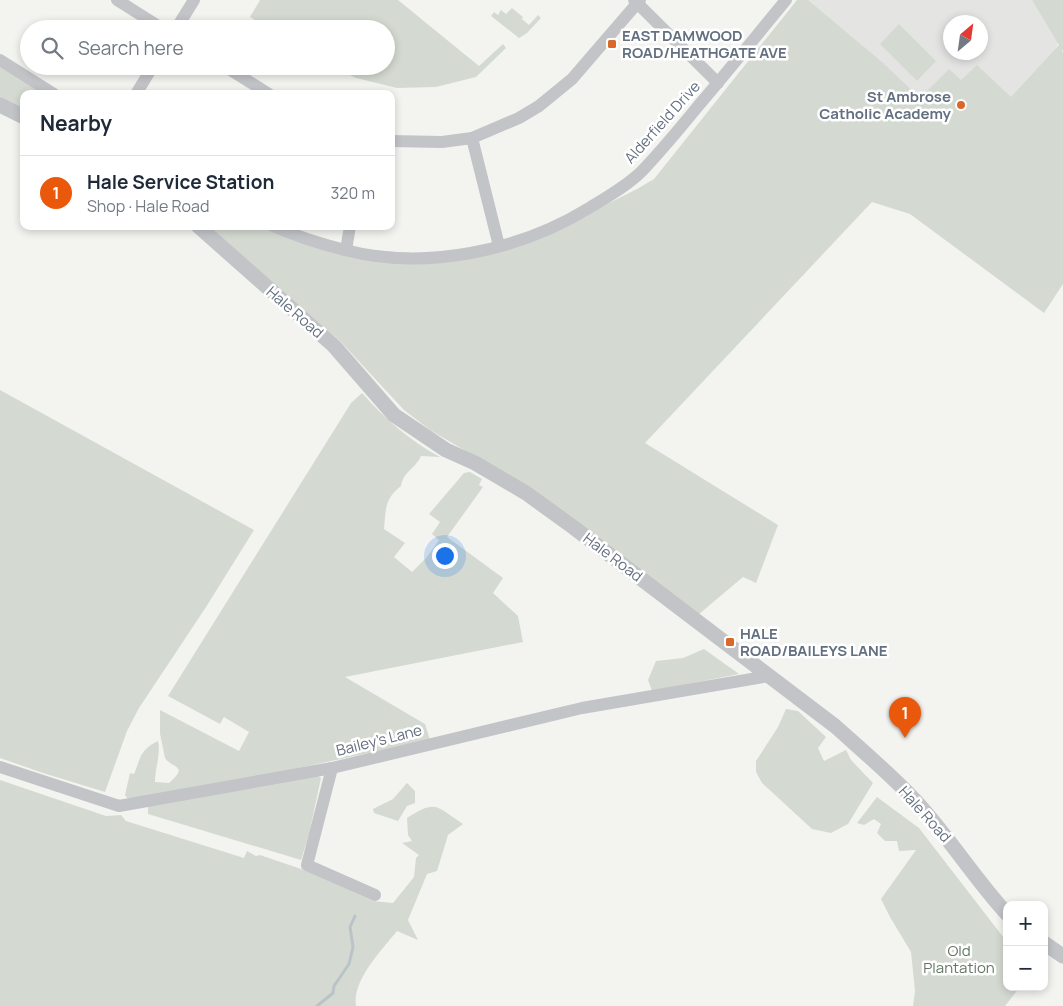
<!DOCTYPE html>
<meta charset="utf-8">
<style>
:root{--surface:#fff;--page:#f2f2f3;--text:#1f2937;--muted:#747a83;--line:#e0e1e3;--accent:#ea580c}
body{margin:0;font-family:Manrope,sans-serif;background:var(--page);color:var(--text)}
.controls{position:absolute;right:15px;bottom:15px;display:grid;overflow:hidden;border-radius:10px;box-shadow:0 2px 8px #0003}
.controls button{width:45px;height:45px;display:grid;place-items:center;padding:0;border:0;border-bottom:1px solid var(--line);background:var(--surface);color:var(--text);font:25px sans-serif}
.compass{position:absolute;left:943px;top:15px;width:45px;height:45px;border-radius:50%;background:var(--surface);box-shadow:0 2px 8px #0003;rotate:29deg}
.you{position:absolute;left:444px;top:555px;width:18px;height:18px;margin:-12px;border:4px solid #fff;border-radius:50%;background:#1a73e8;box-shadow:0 0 0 8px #1a73e833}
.badge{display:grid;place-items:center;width:32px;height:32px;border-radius:50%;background:var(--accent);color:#fff;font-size:16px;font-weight:700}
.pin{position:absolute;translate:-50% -41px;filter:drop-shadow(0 1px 2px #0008)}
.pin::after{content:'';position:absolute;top:26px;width:18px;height:15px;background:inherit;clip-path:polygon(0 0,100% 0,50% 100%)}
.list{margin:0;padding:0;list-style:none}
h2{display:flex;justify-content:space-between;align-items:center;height:65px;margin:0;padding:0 20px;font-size:21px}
h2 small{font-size:16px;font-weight:400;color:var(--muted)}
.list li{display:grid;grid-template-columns:32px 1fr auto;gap:15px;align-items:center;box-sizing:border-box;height:75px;padding:0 20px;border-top:1px solid var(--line)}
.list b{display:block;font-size:19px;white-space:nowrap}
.list p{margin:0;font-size:16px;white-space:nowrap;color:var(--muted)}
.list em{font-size:16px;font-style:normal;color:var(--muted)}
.icon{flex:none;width:28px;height:28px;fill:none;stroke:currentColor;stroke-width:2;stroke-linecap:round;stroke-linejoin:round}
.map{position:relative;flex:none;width:1063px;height:1006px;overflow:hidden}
.search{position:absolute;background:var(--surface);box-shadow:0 2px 8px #0003;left:20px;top:20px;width:375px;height:55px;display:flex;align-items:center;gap:12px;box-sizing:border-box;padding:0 18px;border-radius:28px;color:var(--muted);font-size:19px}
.panel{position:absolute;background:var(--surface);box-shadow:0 2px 8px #0003;left:20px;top:90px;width:375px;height:140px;border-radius:10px}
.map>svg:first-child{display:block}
</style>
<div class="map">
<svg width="1063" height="1006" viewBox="0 0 1063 1006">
<rect width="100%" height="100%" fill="#f3f4f0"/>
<!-- built -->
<path fill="#e4e5e3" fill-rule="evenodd" d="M797 0H1040L1060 37 1055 52 966 153ZM950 22H980V52H950Z"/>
<!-- green -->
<g fill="#d4dad1">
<path d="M260 0H398L479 66 503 44 506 48 476 77 436 87 397 88 356 78 332 66H386V29H269L250 17Z"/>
<path d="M797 0H808L882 62 920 98 949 69 961 80 977 65 1011 97 1059 45 1032 0H1063V50L1062 51 1063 53V284L1044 313 910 214 872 202 645 443 778 525 756 583 743 577 698 615 537 493 430 430 404 410 340 341 205 226H265L312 246 472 257 587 214 637 189 654 179Z"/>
<path d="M512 8 523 17 522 19 529 25 538 15 541 18 527 33 519 38 491 16 494 12 498 15 501 10 506 14Z"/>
<path d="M899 24 936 61 917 81 880 44Z"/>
<path d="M0 66 45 94H24V111L0 98Z"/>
<path d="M0 390 254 530 206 607 139 708 127 731 105 792 43 773 0 758Z"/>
<path d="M362 393C384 418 410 441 440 457L421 456C416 468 403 472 401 486 384 499 386 510 384 529L405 543 394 557 412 572 427 557 439 540 432 534 440 522 429 514 464 473 470 472 482 479 479 485 483 487 447 537 503 578 493 593 518 616 523 642 345 677 425 724 430 740 228 783 128 799 125 795 130 773 134 774C141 757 140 750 158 741 161 754 155 768 155 782L169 783C190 765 171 768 165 758L160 734V710L239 751 249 732 224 717 220 724 168 696 351 403Z"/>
<path d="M704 649 739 674 652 691 648 680 656 661 683 658Z"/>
<path d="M786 709 798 711 826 737 818 748 824 761 846 750 851 760 873 783 848 824 831 833 812 829 762 783 756 772V761L778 727Z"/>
<path d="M318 776 321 778 309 834 301 860 148 814V807L150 803Z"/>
<path d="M0 780 106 816 121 815 126 821 244 858 247 851 256 856 260 855 310 872 373 901 393 903 414 877 416 858 419 855 402 843 412 841 408 835 407 818C436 799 436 806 463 824L448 835 437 871 427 874 408 920 418 940 397 931C382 950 352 980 356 1006H0Z"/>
<path d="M407 783 415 791V803L407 806 398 821 374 813 373 809 393 799Z"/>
<path d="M877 797 919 828 1007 942V987H1020L1005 1006H913L915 991 911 952 890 917 881 899 916 850 899 851 897 841H885L877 833 881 824 874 819 864 825 857 823Z"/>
</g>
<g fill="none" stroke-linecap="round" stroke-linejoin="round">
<!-- stream -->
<path stroke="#bac3c8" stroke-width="3" d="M317 1006 333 993 334 986 349 964 353 947 350 927 355 916"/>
<!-- minor -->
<g stroke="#c2c4c8" stroke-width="12">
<path d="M117 0 163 29"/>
<path d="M634 0 718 83"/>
<path d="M176 29 194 0"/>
<path d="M0 60 54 94"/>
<path d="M224 66 269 94"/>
<path d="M136 94 153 66"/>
<path d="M472 138 499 246"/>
<path d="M391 141 442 142 472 138 519 118 539 106 572 79 640 0"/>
<path d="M273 226C296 236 321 244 345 250 425 271 519 251 589 208 607 197 627 186 642 171 662 150 681 127 699 105 729 70 757 35 786 0"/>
<path d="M346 250 350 226"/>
<path d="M0 767 119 806 332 768 582 708 769 676"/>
<path d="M332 768 307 865 375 895"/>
</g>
<!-- tertiary -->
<g stroke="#c2c4c8" stroke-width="15">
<path d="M0 105 24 117"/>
<path d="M198 226 334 346 394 415 446 450 475 463 526 493 573 527 835 726C864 752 895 778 921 807 952 842 976 880 1007 914"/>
<path d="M1044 943 1063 956"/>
</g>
</g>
<!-- markers -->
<g fill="#da682a" stroke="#fff" stroke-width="2">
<rect x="607" y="39" width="10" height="10" rx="2.5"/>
<circle cx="961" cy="105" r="5"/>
<rect x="725" y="637" width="10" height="10" rx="2.5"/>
</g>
<g text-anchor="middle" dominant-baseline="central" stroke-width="5" stroke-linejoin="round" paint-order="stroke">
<!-- poi labels -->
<g font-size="15" font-weight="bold" fill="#647080" stroke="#fff" text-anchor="start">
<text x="622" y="35">EAST DAMWOOD<tspan x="622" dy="17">ROAD/HEATHGATE AVE</tspan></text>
<text x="951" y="96" text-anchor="end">St Ambrose<tspan x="951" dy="17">Catholic Academy</tspan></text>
<text x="740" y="633">HALE<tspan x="740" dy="17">ROAD/BAILEYS LANE</tspan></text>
</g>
<!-- street labels -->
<g font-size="15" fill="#647080" stroke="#fff">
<text transform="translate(662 122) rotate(-48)">Alderfield Drive</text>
<text transform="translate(295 312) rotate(41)">Hale Road</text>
<text transform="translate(613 557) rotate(37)">Hale Road</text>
<text transform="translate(379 740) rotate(-14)">Bailey's Lane</text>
<text transform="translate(925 814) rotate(48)">Hale Road</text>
</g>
<!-- park labels -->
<g font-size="15" fill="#647763" stroke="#fff">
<text x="959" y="950">Old<tspan x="959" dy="17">Plantation</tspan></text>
</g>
</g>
</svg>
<div class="controls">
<button>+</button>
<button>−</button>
</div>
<svg class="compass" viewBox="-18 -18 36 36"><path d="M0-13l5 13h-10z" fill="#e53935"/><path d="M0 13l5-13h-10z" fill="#747a83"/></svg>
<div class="you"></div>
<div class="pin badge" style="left:905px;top:738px">1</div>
<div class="search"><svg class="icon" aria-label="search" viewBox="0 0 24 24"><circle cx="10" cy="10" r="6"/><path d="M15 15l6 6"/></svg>Search here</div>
<section class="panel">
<h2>Nearby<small></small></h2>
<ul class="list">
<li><span class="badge">1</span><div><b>Hale Service Station</b><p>Shop · Hale Road</p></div><em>320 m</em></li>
</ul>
</section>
</div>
